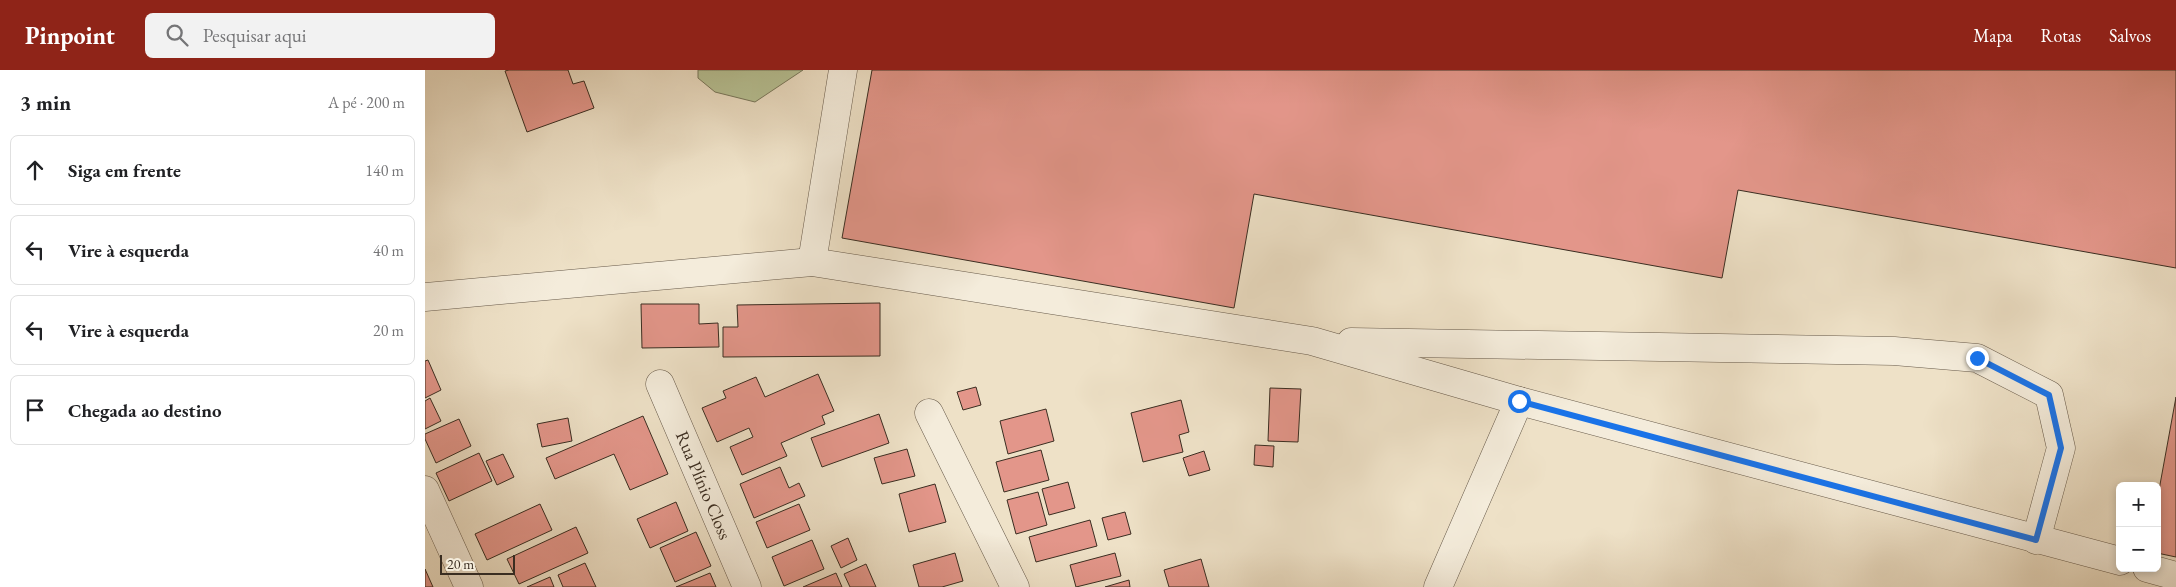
<!DOCTYPE html>
<html lang="pt">
<meta charset="utf-8">
<style>
:root{--surface:#fff;--page:#f2f2f2;--text:#202124;--muted:#757577;--line:#e0e0e0;--accent:#8f2418}
body{margin:0;font-family:"EB Garamond",serif;background:var(--page);color:var(--text)}
.controls{position:absolute;right:15px;bottom:15px;display:grid;overflow:hidden;border-radius:8px;box-shadow:0 2px 8px #0003}
.controls button{width:45px;height:45px;display:grid;place-items:center;padding:0;border:0;border-bottom:1px solid var(--line);background:var(--surface);color:var(--text);font:25px sans-serif}
.scale{position:absolute;left:15px;bottom:12px;width:75px;box-sizing:border-box;padding-left:5px;border:2px solid #3a2d21;border-top:0;font-size:14px;line-height:18px;white-space:nowrap;color:#3a2d21;-webkit-text-stroke:4px #f4ecdb;paint-order:stroke}
.stop{position:absolute;width:15px;height:15px;margin:-11px;border:4px solid #1a73e8;border-radius:50%;background:#fff}
.stop.end{background:#1a73e8;border-color:#fff;box-shadow:0 1px 5px #0008}
.list{margin:0;padding:0;list-style:none}
h2{display:flex;justify-content:space-between;align-items:center;height:65px;margin:0;padding:0 20px;font-size:21px}
h2 small{font-size:16px;font-weight:400;color:var(--muted)}
.list li{display:grid;grid-template-columns:32px 1fr auto;gap:15px;align-items:center;box-sizing:border-box;height:70px;margin:0 10px 10px;padding:0 10px;border:1px solid var(--line);border-radius:8px}
.list b{display:block;font-size:19px;white-space:nowrap}
.list em{font-size:16px;font-style:normal;color:var(--muted)}
.icon{flex:none;width:28px;height:28px;fill:none;stroke:currentColor;stroke-width:2;stroke-linecap:round;stroke-linejoin:round}
.map{position:relative;flex:none;width:1751px;height:517px;overflow:hidden}
header{display:flex;align-items:center;gap:30px;box-sizing:border-box;height:70px;padding:0 25px;background:var(--accent);color:#fff}
header strong{font-size:24px}
nav{display:flex;gap:28px;margin-inline-start:auto;font-size:18px}
.search{width:350px;height:45px;background:var(--page);display:flex;align-items:center;gap:12px;box-sizing:border-box;padding:0 18px;border-radius:8px;color:var(--muted);font-size:19px}
main{display:flex}
aside{flex:1;background:var(--surface)}
.map>svg:first-child{display:block}
</style>
<header>
<strong>Pinpoint</strong>
<div class="search"><svg class="icon" aria-label="search" viewBox="0 0 24 24"><circle cx="10" cy="10" r="6"/><path d="M15 15l6 6"/></svg>Pesquisar aqui</div>
<nav><a>Mapa</a><a>Rotas</a><a>Salvos</a></nav>
</header>
<main>
<aside>
<h2>3 min<small>A pé · 200 m</small></h2>
<ul class="list">
<li><svg class="icon" aria-label="ahead" viewBox="0 0 24 24"><path d="M12 20V5M6 11l6-6 6 6"/></svg><div><b>Siga em frente</b></div><em>140 m</em></li>
<li><svg class="icon" aria-label="left" viewBox="0 0 24 24"><path d="M17 20v-9H6M10 6l-5 5 5 5"/></svg><div><b>Vire à esquerda</b></div><em>40 m</em></li>
<li><svg class="icon" aria-label="left" viewBox="0 0 24 24"><path d="M17 20v-9H6M10 6l-5 5 5 5"/></svg><div><b>Vire à esquerda</b></div><em>20 m</em></li>
<li><svg class="icon" aria-label="arrive" viewBox="0 0 24 24"><path d="M6 21V4h12l-3 4 3 4H6"/></svg><div><b>Chegada ao destino</b></div></li>
</ul>
</aside>
<div class="map">
<svg width="1751" height="517" viewBox="0 0 1751 517">
<rect width="100%" height="100%" fill="#eee1c7"/>
<filter id="stains"><feTurbulence type="fractalNoise" baseFrequency=".004" numOctaves="4"/><feColorMatrix values="0 0 0 0 .2 0 0 0 0 .09 0 0 0 0 .02 0 0 0 .5 -.17"/></filter>
<radialGradient id="worn" r=".72"><stop offset=".6" stop-color="#630" stop-opacity="0"/><stop offset="1" stop-color="#630" stop-opacity=".3"/></radialGradient>
<!-- green -->
<path fill="#b8c396" stroke="#79785c" d="M273 0H378L330 32 290 22 273 8Z"/>
<!-- building -->
<g fill="#e3968a" stroke="#3a2d21">
<path d="M84 0H143L148 14 159 11 169 38 102 62 80 1Z"/>
<path d="M447 0H1751V198L1313 120 1297 208 829 124 809 238 417 168Z"/>
<path d="M455 233V286L298 287V257H313L312 235Z"/>
<path d="M216 234H274V254L293 253 294 277 217 278Z"/>
<path d="M3 290 16 320 0 328V291Z"/>
<path d="M393 304 409 341 397 346 400 354 356 373 362 386 317 405 305 377 328 367 324 358 292 372 277 338 301 328 298 321 331 307 340 327Z"/>
<path d="M551 317 556 335 538 340 532 322Z"/>
<path d="M845 318 876 319 873 372 843 371Z"/>
<path d="M1751 327V487L1732 483V431Z"/>
<path d="M5 328 16 351 0 359V331Z"/>
<path d="M756 330 764 362 754 365 758 382 718 392 706 343Z"/>
<path d="M621 339 629 371 583 384 575 351Z"/>
<path d="M454 344 464 373 397 397 386 368Z"/>
<path d="M218 346 243 404 205 420 189 384 130 409 121 388Z"/>
<path d="M143 348 147 371 117 377 112 354Z"/>
<path d="M34 349 46 376 11 393 0 369V364Z"/>
<path d="M830 375 849 376 848 397 829 395Z"/>
<path d="M482 379 490 406 457 414 449 388Z"/>
<path d="M616 380 624 410 579 422 571 392Z"/>
<path d="M779 381 785 400 764 406 758 388Z"/>
<path d="M54 383 67 411 24 431 11 403Z"/>
<path d="M78 384 89 407 72 415 61 391Z"/>
<path d="M355 397 364 418 374 413 380 426 329 448 315 414Z"/>
<path d="M643 412 650 438 624 445 617 419Z"/>
<path d="M510 414 521 452 484 462 474 424Z"/>
<path d="M613 422 622 455 591 464 582 430Z"/>
<path d="M251 432 263 461 225 478 212 449Z"/>
<path d="M115 434 127 460 62 490 50 464Z"/>
<path d="M374 434 385 460 342 478 331 452Z"/>
<path d="M700 442 706 464 683 470 677 448Z"/>
<path d="M665 450 672 476 611 492 604 467Z"/>
<path d="M151 457 163 483 94 514 82 489Z"/>
<path d="M271 462 286 496 250 512 235 478Z"/>
<path d="M423 468 432 490 416 498 406 476Z"/>
<path d="M387 470 399 499 359 516 347 487Z"/>
<path d="M530 483 538 511 517 517H494L488 495Z"/>
<path d="M690 483 696 506 651 517 645 495Z"/>
<path d="M776 489 784 517H744L739 500Z"/>
<path d="M160 493 171 517H138L133 505Z"/>
<path d="M441 494 451 517H425L419 504Z"/>
<path d="M0 499 8 517H0Z"/>
<path d="M285 503 291 517H251Z"/>
<path d="M411 503 417 517H378Z"/>
<path d="M125 507 129 517H102Z"/>
<path d="M704 510 705 517H680Z"/>
</g>
<g fill="none" stroke-linecap="round" stroke-linejoin="round">
<defs>
<g id="minor">
<path d="M387 192 418 0"/>
<path d="M0 227 387 192 887 271 1094 331 1695 491"/>
<path d="M926 272 1469 281 1552 288 1624 325 1636 378 1611 470"/>
<path d="M235 314 322 517"/>
<path d="M504 343 590 517"/>
<path d="M0 420 44 517"/>
<path d="M1722 498 1751 506"/>
<path d="M1013 517 1094 331"/>
</g>
</defs>
<!-- minor casing -->
<use href="#minor" stroke="#675a4a" stroke-width="29"/>
<!-- minor -->
<use href="#minor" stroke="#f4ecdb" stroke-width="28"/>
</g>
<g fill="none" stroke-linecap="round" stroke-linejoin="round">
<!-- route -->
<path stroke="#1a73e8" stroke-width="6" d="M1094 331 1611 470 1636 378 1624 325 1552 288"/>
</g>
<g text-anchor="middle" dominant-baseline="central" stroke-width="4" stroke-linejoin="round" paint-order="stroke">
<!-- street labels -->
<g font-size="18" fill="#3a2d21" stroke="#f4ecdb">
<text transform="translate(279 415) rotate(67)">Rua Plínio Closs</text>
</g>
</g>
<rect width="100%" height="100%" filter="url(#stains)"/>
<rect width="100%" height="100%" fill="url(#worn)"/>
</svg>
<div class="controls">
<button>+</button>
<button>−</button>
</div>
<div class="scale">20 m</div>
<div class="stop" style="left:1094px;top:331px"></div>
<div class="stop end" style="left:1552px;top:288px"></div>
</div>
</main>
